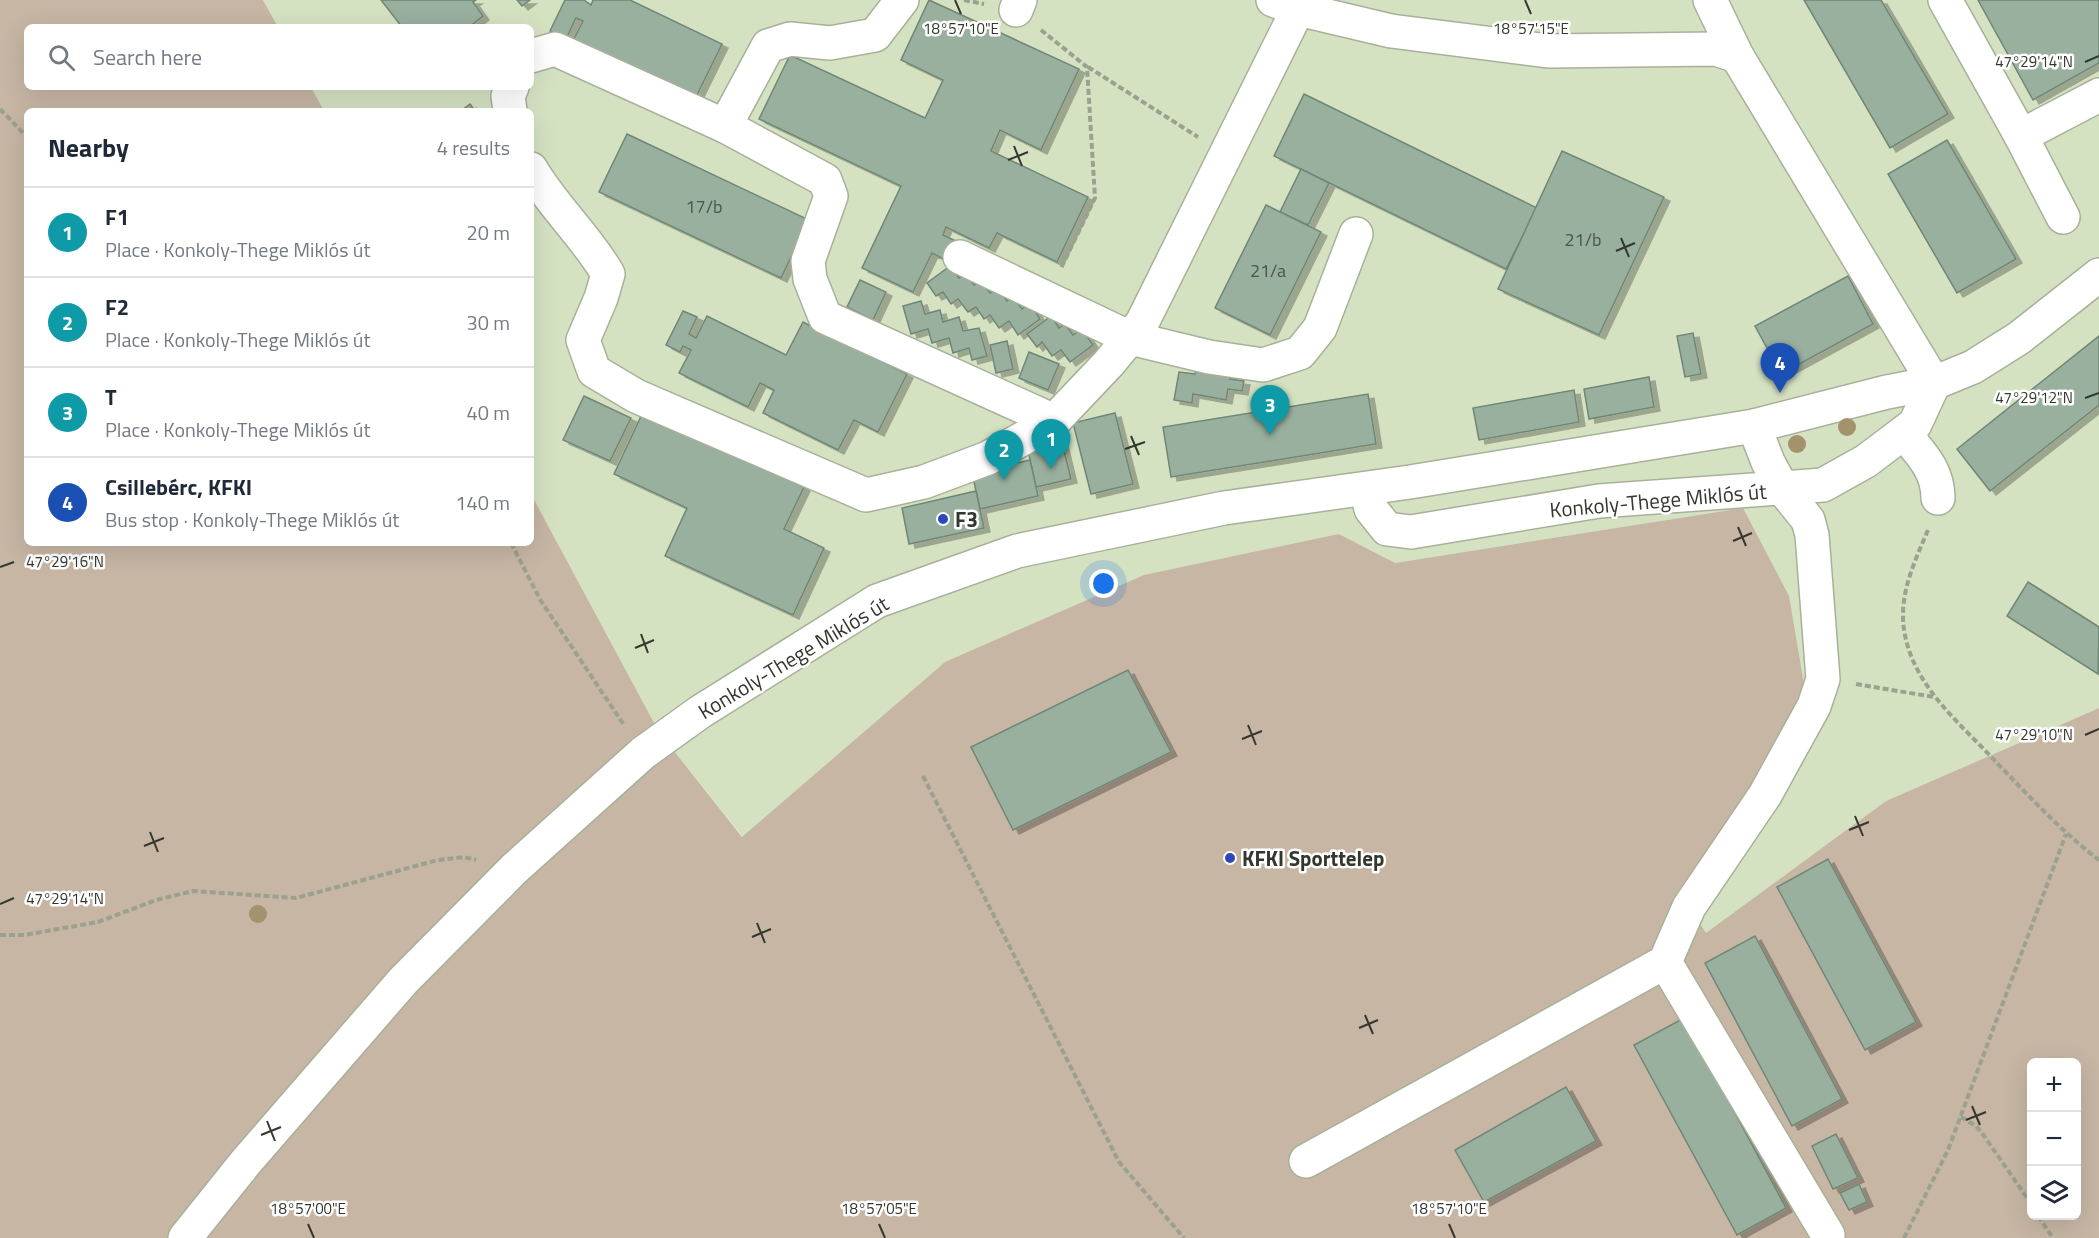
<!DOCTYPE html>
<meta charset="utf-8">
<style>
:root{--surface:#fff;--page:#f6f6f7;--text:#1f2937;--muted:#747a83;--line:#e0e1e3;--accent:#111827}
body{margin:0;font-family:"Titillium Web",sans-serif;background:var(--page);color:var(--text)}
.controls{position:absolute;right:18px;bottom:18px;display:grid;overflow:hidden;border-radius:9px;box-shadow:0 6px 24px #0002}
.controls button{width:54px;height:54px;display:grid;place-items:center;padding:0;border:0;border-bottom:2px solid var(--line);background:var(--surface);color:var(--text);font:30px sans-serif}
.you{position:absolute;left:1104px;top:584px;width:21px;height:21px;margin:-15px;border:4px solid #fff;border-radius:50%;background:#1a73e8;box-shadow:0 0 0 9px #1a73e833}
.badge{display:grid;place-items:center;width:39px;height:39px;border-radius:50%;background:var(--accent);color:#fff;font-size:20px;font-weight:700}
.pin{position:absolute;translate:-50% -50px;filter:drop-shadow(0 2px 3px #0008)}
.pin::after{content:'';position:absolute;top:32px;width:21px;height:18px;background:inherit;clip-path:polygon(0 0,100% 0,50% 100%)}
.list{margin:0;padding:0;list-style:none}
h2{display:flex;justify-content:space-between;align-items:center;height:78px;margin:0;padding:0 24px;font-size:26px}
h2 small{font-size:20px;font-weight:400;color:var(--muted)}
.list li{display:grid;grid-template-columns:39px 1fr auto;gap:18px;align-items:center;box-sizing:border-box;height:90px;padding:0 24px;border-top:2px solid var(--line)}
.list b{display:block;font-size:22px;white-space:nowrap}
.list p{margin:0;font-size:20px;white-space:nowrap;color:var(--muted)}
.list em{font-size:20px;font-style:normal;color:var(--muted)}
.icon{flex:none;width:33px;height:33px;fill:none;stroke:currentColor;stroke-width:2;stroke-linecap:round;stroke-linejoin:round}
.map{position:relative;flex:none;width:2099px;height:1238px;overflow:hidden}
.search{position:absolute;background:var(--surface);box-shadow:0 6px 24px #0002;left:24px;top:24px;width:510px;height:66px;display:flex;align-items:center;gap:15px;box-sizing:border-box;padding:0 21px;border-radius:9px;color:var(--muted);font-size:22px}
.panel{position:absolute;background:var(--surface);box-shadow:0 6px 24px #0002;left:24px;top:108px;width:510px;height:438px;border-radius:9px}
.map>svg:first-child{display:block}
</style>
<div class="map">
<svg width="2099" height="1238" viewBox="0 0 2099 1238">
<defs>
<filter id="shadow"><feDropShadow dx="6" dy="4" stdDeviation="0" flood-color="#0004"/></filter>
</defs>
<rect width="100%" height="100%" fill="#e4eed4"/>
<!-- built -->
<path fill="#d5e2c2" d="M263 0H2099V708L1886 801 1706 934 1689 907 1743 508 1395 563 1339 534 945 662 743 837 659 732 531 494V111H324L311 87H531V27H278Z"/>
<!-- green -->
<path fill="#c7b6a4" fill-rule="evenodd" d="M0 0H263L278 27H27V87H311L324 111H27V543H531V494L659 732 742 837 945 662 1144 575 1339 534 1395 563 1743 508 1789 596 1807 702 1690 878 1689 907 1706 933 1886 801 2099 708V1238H0ZM2032 1062H2076V1216H2032Z"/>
<!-- building -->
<g fill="#99b09f" stroke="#708776" stroke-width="1.5" filter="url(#shadow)">
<path d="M381 0H476L473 2 483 16 469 27H402Z"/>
<path d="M517 0H530L522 6Z"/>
<path d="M565 0H584L591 5 593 0H630L722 44 695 99 573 41 583 21 576 18 566 39 550 31Z"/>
<path d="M929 0 1079 69 1041 150 1000 130 991 151 1088 197 1057 262 997 233 989 248 946 227 943 235 958 242 949 262 932 253 913 292 862 268 901 186 759 119 790 55 925 118 943 80 901 60Z"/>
<path d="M1804 0H1881L1948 114 1890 148Z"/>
<path d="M1978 0H2099V63L2033 100Z"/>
<path d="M1304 94 1537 208 1506 269 1274 156Z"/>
<path d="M470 104 475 111H461Z"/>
<path d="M627 134 809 220 781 278 599 192Z"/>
<path d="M1947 140 2016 259 1957 293 1888 174Z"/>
<path d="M1562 151 1664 197 1599 335 1498 289Z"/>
<path d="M1301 169 1329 183 1308 225 1280 212Z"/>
<path d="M1266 205 1321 232 1270 335 1215 308Z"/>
<path d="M950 266 959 278 966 273 974 285 981 281 990 293 998 288 1007 301 1013 297 1022 309 1030 303 1040 319 1018 335 1009 321 999 328 990 315 984 319 976 307 968 312 958 299 951 304 943 292 936 296 927 283Z"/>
<path d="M1848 276 1873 324 1781 374 1755 326Z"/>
<path d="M860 280 886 292 873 320 847 307Z"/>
<path d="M921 301 925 314 940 310 943 322 959 317 963 331 979 328 987 356 972 360 969 348 953 353 949 338 932 343 928 329 911 334 903 306Z"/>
<path d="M683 311 697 317 689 334 696 338 707 316 786 355 803 322 907 374 878 432 854 420 838 450 763 413 774 390 760 383 748 407 679 373 691 350 683 346 680 352 666 345Z"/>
<path d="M1051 316 1059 328 1065 324 1073 335 1082 329 1093 345 1070 362 1061 350 1052 356 1042 342 1037 347 1027 334Z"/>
<path d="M1693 333 1701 374 1685 377 1677 336Z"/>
<path d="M2099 336V405L1990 491 1957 449Z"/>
<path d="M1007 341 1013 369 996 373 990 345Z"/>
<path d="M1029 352 1059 364 1048 390 1019 378Z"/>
<path d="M1197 367 1231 373 1230 379 1244 381 1242 391 1228 389 1226 400 1193 394 1192 403 1174 400 1179 372 1195 374Z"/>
<path d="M1649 377 1654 407 1589 419 1584 389Z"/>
<path d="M1574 390 1579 422 1479 440 1473 408Z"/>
<path d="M1368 394 1376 444 1171 477 1163 427Z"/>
<path d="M584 396 631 418 610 461 563 440Z"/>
<path d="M643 412 804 487 784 529 824 548 793 615 665 556 687 508 614 474Z"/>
<path d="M1115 413 1133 484 1091 494 1073 423Z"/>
<path d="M1062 442 1071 479 1036 487 1028 450Z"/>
<path d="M1030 460 1038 496 980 509 972 473Z"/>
<path d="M976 491 984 528 909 544 902 508Z"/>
<path d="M2028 582 2099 627 2098 674 2007 616Z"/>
<path d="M1128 670 1171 752 1013 830 971 747Z"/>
<path d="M1828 859 1916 1022 1865 1050 1777 887Z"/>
<path d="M1755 936 1842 1099 1792 1126 1705 963Z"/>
<path d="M1684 1018 1786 1208 1737 1235 1634 1045Z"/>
<path d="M1566 1087 1596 1141 1484 1202 1455 1150Z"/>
<path d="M1836 1134 1858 1178 1833 1189 1812 1146Z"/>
<path d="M1859 1184 1867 1202 1849 1210 1840 1193Z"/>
</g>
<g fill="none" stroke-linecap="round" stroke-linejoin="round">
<defs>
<g id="minor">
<path d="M1273 0 1298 9 1391 31 1548 51 1716 49 1737 56"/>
<path d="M1710 0 1737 56 1934 383"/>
<path d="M1945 0 2021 136 2099 95"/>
<path d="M1016 10 1020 0"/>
<path d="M531 56 555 49 725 126 825 180 831 196 808 261 810 279 825 317 1054 421"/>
<path d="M510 111 508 96 512 87"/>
<path d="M725 126 768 46 790 39 830 43 875 35 902 0"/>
<path d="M2021 136 2063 217"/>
<path d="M531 169C553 207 586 236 608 274L601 298 583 340 594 371 636 396 866 495 924 482 988 458 1054 421 1109 363 1142 323 1298 9"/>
<path d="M960 257 1130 338 1209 357 1263 365 1300 353 1320 328 1356 234"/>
<path d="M1904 433C1921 454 1938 470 1938 498"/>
<path d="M1366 489 1371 509 1387 529 1411 532 1599 501 1823 485 1866 461 1915 424 1934 383"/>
<path d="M1665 962 1828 1235"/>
<path d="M1306 1161 1665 962 1689 907 1765 795 1814 706 1823 679 1812 535 1808 520 1782 488 1768 462 1754 426"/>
<path d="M185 1238 245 1163 403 981 514 869 643 753 700 712 877 601 1017 551 1224 508 1410 482 1754 426 1887 392 1934 383 1973 367 2019 338 2099 275"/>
</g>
</defs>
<!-- minor casing -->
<use href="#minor" stroke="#a7b199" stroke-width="36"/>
<!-- path -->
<g stroke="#9aa18e" stroke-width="4" stroke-dasharray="6 3" stroke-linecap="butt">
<path d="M964 0 984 4"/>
<path d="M1041 30 1087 67 1095 198 1061 268"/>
<path d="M1088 67 1198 137"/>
<path d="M0 109 27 137"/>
<path d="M1928 530C1914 563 1897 598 1905 635 1915 688 1962 725 1997 763 2030 797 2061 831 2099 860"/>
<path d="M511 543 541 601 624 725"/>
<path d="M1856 684 1934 697"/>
<path d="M923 776 1119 1162 1184 1238"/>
<path d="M0 935H24L98 922 156 900 193 891 296 898 438 860 464 857 476 860"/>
<path d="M1961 1117 1976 1126 1982 1133 2032 1205"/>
<path d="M2038 1216 2053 1238"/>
<path d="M1904 1238 1948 1150 2066 834"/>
</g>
<!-- minor -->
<use href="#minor" stroke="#fff" stroke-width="33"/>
</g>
<!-- trees -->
<g fill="#a3926c">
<circle cx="1847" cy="427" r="9"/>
<circle cx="1797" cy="444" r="9"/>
<circle cx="258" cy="914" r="9"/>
</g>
<!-- ticks -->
<path fill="none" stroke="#33372d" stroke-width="2" d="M955 0 961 14M1525 0 1531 14M2085 62 2099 56M1014 146 1022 166M1008 160 1028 152M1621 238 1629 257M1616 251 1635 243M2085 398 2099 393M1131 436 1139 455M1125 449 1145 442M1738 527 1746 546M1733 541 1752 533M0 567 14 562M641 634 648 653M635 648 654 640M1248 725 1256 745M2085 735 2099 729M1242 739 1262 731M1855 816 1863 836M1849 830 1869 822M150 832 158 852M144 846 164 838M0 904 14 898M757 923 765 943M752 937 771 929M1365 1015 1373 1034M1359 1028 1378 1020M1972 1106 1980 1125M1966 1120 1986 1112M267 1121 275 1141M261 1135 281 1127M308 1224 314 1238M879 1224 885 1238M1449 1224 1455 1238"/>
<!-- markers -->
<g fill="#2e47b8" stroke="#fff" stroke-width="2">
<circle cx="943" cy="519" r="6"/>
<circle cx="1230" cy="858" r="6"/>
</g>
<g text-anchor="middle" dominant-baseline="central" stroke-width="5" stroke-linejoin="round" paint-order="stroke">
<!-- number labels -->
<g font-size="18" fill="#4c554a">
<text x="704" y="206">17/b</text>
<text x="1583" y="239">21/b</text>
<text x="1268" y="270">21/a</text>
</g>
<!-- street labels -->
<g font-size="21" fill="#33372d" stroke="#fff">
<text transform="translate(1658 500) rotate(-5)">Konkoly-Thege Miklós út</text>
<text transform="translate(793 657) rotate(-31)">Konkoly-Thege Miklós út</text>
</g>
<!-- poi labels -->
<g font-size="21" font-weight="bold" fill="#33372d" stroke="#fff" text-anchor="start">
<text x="955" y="519">F3</text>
<text x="1242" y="858">KFKI Sporttelep</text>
</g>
</g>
<g font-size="15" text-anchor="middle" fill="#33372d" stroke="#fff" stroke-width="5" stroke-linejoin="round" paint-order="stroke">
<text x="961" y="34">18°57'10"E</text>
<text x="1531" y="34">18°57'15"E</text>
<text x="2034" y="67">47°29'14"N</text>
<text x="2034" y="403">47°29'12"N</text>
<text x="65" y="567">47°29'16"N</text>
<text x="2034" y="740">47°29'10"N</text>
<text x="65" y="904">47°29'14"N</text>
<text x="308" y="1214">18°57'00"E</text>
<text x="879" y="1214">18°57'05"E</text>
<text x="1449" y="1214">18°57'10"E</text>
</g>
</svg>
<div class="controls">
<button>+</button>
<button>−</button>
<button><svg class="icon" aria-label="layers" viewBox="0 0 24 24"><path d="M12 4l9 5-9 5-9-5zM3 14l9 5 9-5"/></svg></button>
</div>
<div class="you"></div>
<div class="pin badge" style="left:1051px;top:469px;background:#0f9aa8">1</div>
<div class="pin badge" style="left:1004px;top:480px;background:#0f9aa8">2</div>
<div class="pin badge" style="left:1270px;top:435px;background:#0f9aa8">3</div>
<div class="pin badge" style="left:1780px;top:393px;background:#1a4fb4">4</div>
<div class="search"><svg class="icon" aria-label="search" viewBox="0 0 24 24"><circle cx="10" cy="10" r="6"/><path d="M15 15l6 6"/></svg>Search here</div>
<section class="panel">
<h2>Nearby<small>4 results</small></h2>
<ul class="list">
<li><span class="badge" style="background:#0f9aa8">1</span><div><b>F1</b><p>Place · Konkoly-Thege Miklós út</p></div><em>20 m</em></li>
<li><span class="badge" style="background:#0f9aa8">2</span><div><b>F2</b><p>Place · Konkoly-Thege Miklós út</p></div><em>30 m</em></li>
<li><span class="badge" style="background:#0f9aa8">3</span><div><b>T</b><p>Place · Konkoly-Thege Miklós út</p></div><em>40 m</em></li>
<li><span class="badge" style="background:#1a4fb4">4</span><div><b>Csillebérc, KFKI</b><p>Bus stop · Konkoly-Thege Miklós út</p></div><em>140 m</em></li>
</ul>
</section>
</div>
